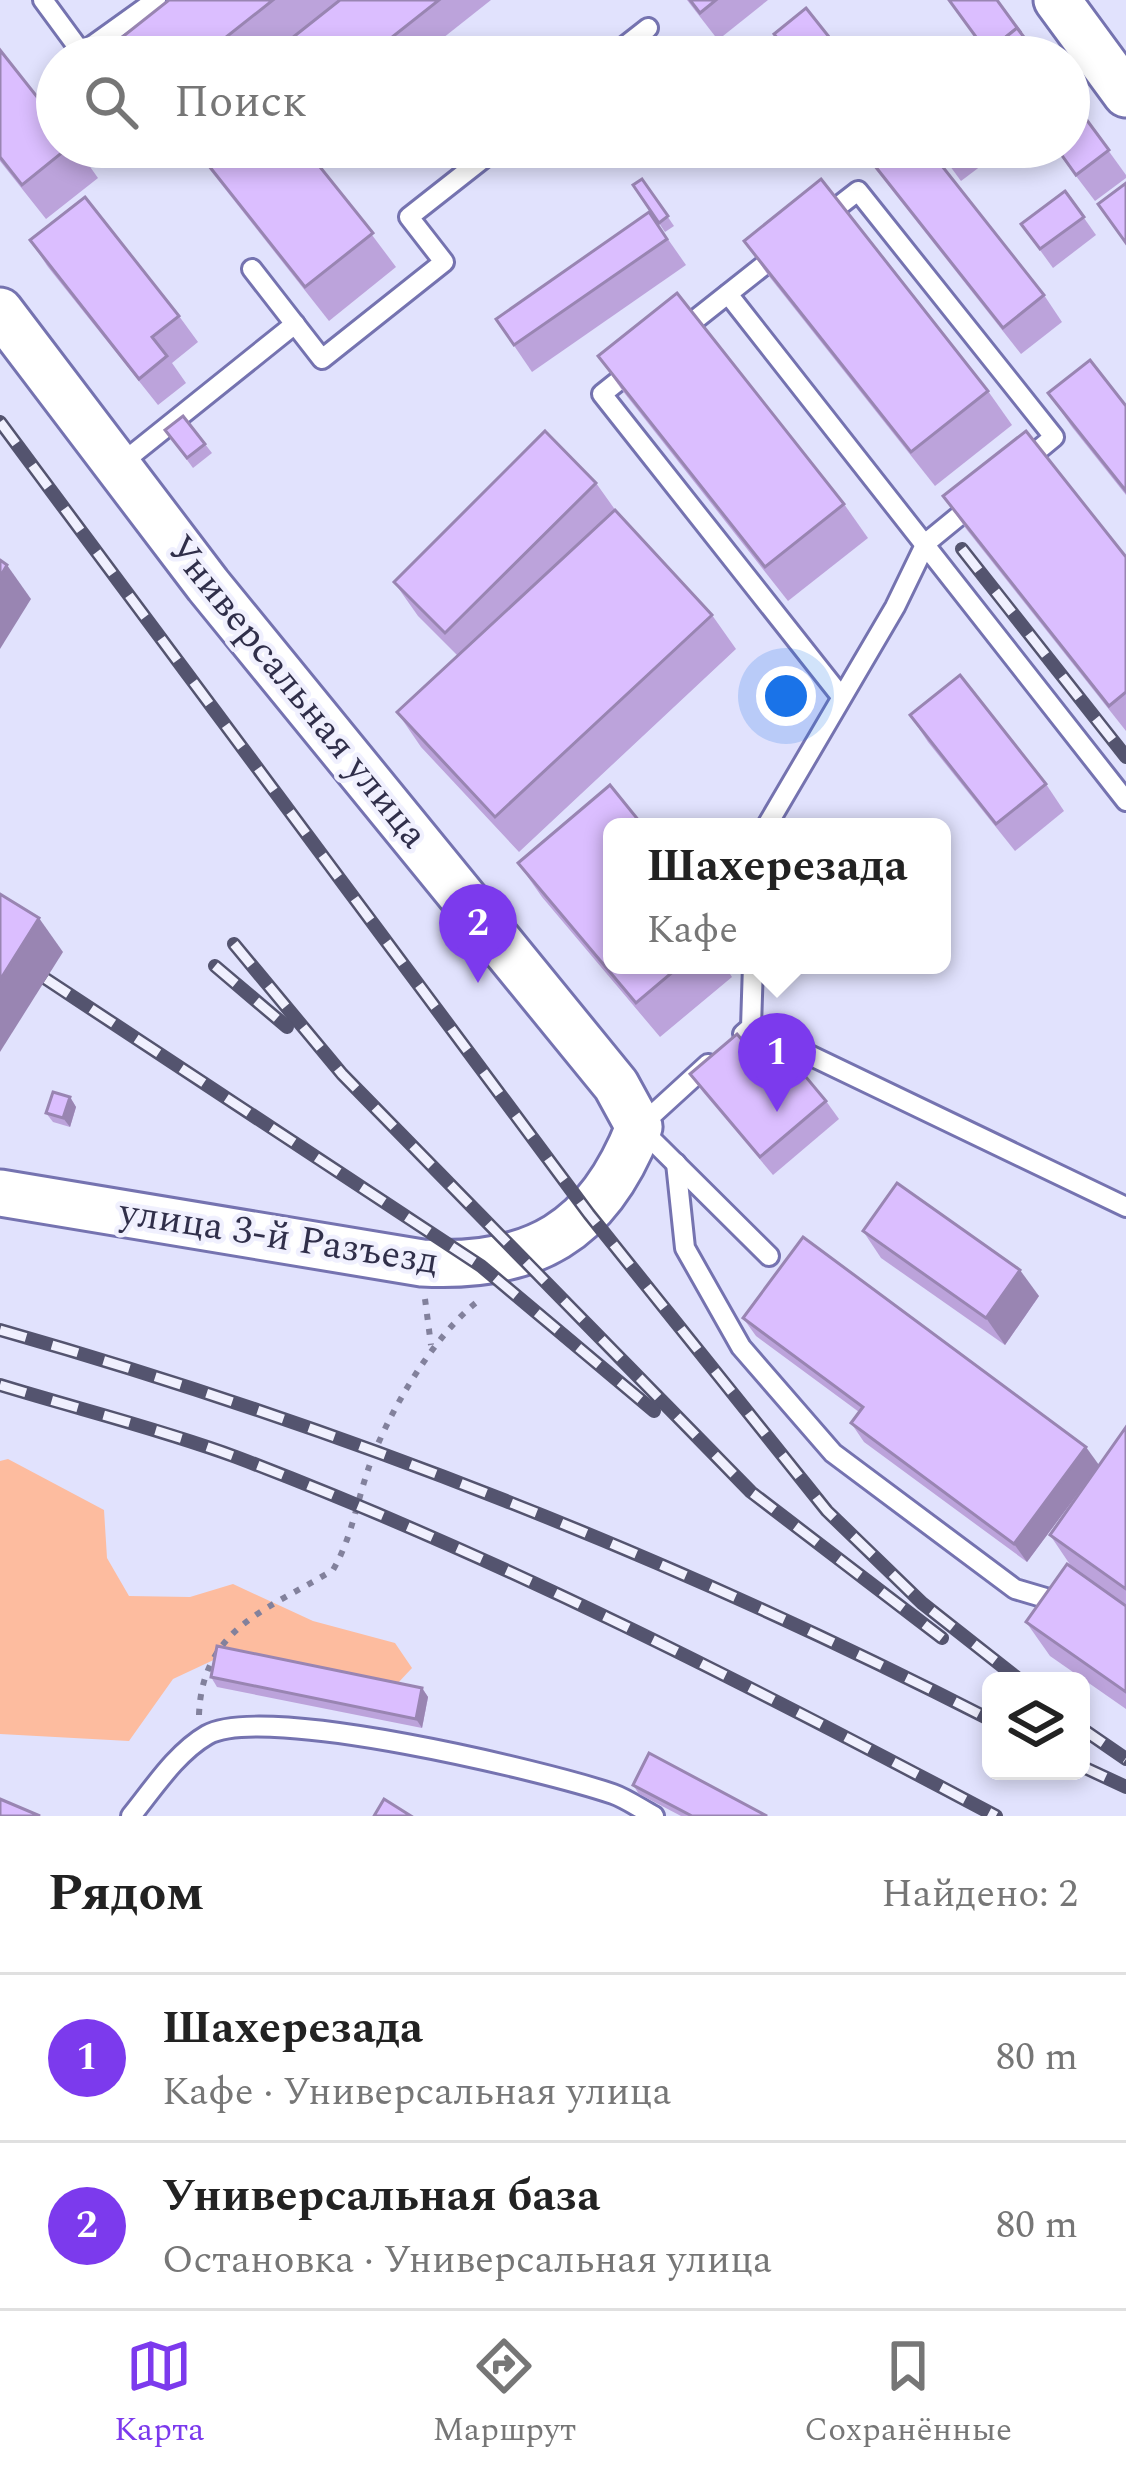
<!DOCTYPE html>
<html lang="ru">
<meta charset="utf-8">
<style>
:root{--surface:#fff;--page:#f6f6f6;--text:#222;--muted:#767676;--line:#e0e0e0;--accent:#7c3aed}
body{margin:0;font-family:Spectral,serif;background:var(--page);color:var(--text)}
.controls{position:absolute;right:36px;bottom:36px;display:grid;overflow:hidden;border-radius:18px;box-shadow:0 6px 18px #0003}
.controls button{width:108px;height:108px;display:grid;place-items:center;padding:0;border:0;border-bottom:3px solid var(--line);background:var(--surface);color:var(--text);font:60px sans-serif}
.you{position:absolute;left:786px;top:696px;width:42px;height:42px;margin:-30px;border:9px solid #fff;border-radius:50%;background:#1a73e8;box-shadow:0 0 0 18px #1a73e833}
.badge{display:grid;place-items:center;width:78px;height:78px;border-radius:50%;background:var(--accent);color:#fff;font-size:39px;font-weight:700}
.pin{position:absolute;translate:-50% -99px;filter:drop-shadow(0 3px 6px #0008)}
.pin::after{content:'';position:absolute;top:63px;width:42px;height:36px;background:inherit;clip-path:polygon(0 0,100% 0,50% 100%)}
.popup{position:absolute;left:603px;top:818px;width:348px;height:156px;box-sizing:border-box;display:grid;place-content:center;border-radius:18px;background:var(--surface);filter:drop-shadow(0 3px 9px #0005);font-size:39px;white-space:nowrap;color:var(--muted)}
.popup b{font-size:45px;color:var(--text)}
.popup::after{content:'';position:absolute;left:50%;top:100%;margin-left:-24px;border:24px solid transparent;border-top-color:var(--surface)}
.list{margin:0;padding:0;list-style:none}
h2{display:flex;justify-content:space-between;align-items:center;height:156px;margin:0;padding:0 48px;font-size:51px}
h2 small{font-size:39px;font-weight:400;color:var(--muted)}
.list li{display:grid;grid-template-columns:78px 1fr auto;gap:36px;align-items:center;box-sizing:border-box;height:168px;padding:0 48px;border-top:3px solid var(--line)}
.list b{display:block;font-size:45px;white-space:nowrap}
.list p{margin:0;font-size:39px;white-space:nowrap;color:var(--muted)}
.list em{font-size:39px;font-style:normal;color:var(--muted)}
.icon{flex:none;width:66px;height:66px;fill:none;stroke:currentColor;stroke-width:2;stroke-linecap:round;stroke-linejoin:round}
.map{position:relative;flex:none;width:1126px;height:1816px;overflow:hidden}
.search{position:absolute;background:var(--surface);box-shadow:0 6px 18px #0003;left:36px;right:36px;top:36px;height:132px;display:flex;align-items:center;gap:30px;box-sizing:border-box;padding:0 42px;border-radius:66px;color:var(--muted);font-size:45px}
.sheet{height:492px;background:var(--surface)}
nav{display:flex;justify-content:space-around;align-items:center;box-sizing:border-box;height:168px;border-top:3px solid var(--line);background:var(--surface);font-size:33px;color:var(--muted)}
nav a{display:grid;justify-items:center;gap:6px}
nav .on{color:var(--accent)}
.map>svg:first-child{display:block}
</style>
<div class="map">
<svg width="1126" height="1816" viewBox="0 0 1126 1816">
<rect width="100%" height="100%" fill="#e1e2fd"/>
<!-- green -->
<path fill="#fdbc9f" d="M8 1459 104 1510 107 1558 129 1596 190 1597 233 1584 313 1621 395 1643 412 1668 397 1684 237 1649 173 1679 129 1741 0 1734V1461Z"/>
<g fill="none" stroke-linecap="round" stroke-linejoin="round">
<defs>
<g id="service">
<path d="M43 0 82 53 156 0"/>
<path d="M611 57 648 28"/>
<path d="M822 219 858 191 1054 437 1025 461"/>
<path d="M252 269 322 359 444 262 409 217 498 147"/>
<path d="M728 294 1126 801"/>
<path d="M681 331 782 251"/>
<path d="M636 367 602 394 840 695"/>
<path d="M118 466 295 324"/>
<path d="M766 827 895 607 926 543 976 502"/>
<path d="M751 1027 1126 1207"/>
<path d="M743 1034 751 1027 753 965"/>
<path d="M708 1064 639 1127 769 1256"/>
<path d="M676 1163 685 1248 741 1347 833 1453 1015 1589 1059 1602"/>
<path d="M131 1816C153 1789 176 1753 207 1735 263 1703 545 1771 613 1794 627 1799 641 1809 654 1816"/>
</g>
<g id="tertiary">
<path d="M1057 0 1126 94"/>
<path d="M0 311 208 585 616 1085 639 1127C598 1232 533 1269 422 1263L0 1193"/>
</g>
</defs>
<!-- service casing -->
<use href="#service" stroke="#7573b0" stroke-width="24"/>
<!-- tertiary casing -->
<use href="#tertiary" stroke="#7573b0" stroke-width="51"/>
<!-- path -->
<g stroke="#82819c" stroke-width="6" stroke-dasharray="6 9" stroke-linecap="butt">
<path d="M425 1299 431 1345"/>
<path d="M199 1715C202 1627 270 1609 333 1570 351 1539 356 1506 367 1473 384 1419 433 1336 477 1302"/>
</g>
<!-- service -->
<use href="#service" stroke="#fff" stroke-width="18"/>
<!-- tertiary -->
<use href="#tertiary" stroke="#fff" stroke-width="45"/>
<defs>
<g id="rail">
<path d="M0 422 589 1214 827 1511 922 1603 1021 1681"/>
<path d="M962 549 1126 757"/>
<path d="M234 944 342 1074 751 1492 942 1638"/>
<path d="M215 966 287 1027"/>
<path d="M46 979 481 1266 654 1411"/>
<path d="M0 1330C347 1429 670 1556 991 1720"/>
<path d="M0 1385C78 1409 160 1429 236 1457 500 1557 747 1684 996 1816"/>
<path d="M1081 1728 1126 1759"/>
<path d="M1081 1766 1126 1787"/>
</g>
</defs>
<!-- rail casing -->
<use href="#rail" stroke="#54546f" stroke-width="14"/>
<!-- rail -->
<use href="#rail" stroke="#f0f0fe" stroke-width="9" stroke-dasharray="27" stroke-linecap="butt"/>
</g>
<!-- wall -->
<g fill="#bca3db">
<path d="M169 0H491L419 57H97Z"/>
<path d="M687 0H768L718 40Z"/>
<path d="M997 0 1038 57H981L987 52Z"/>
<path d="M0 50 57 147H76L98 178 46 219 0 161Z"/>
<path d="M1069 96 1126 175V178L1095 201 1054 147Z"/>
<path d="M137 147H155L144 156Z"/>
<path d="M192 147H306L396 267 329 321Z"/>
<path d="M858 147H927L1044 295 1062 322 1021 354Z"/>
<path d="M936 147H1006L961 181Z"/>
<path d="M642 179 674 226 665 232 633 185Z"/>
<path d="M1065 191 1096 235 1053 268 1021 224Z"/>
<path d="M649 212 686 265 532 372 496 319Z"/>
<path d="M30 240 179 316 198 342 172 363 186 383 158 405 48 267Z"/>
<path d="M744 241 988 391 1012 425 935 486 768 275Z"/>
<path d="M598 356 844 504 868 538 788 601 622 390Z"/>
<path d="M1048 393 1126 406V495L1072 427Z"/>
<path d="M183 416 212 453 193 468 165 430Z"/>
<path d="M596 483 616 511 712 615 736 649 519 852 421 747 397 712 458 656 418 616 394 582Z"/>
<path d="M943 496 1126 557V731L967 530Z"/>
<path d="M910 715 1046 784 1064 811 1015 851 928 742Z"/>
<path d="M518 863 612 965H724L732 977 660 1037 542 897Z"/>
<path d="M690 1074 782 1087 826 1101 839 1119 773 1175 703 1092Z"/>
<path d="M70 1097 76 1107 70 1127 53 1122 46 1113Z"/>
<path d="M863 1231 1039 1296 1005 1345 881 1258Z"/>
<path d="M743 1318 1099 1465 1027 1562 864 1442 851 1423 859 1412 756 1336Z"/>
<path d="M1126 1427V1709L1050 1656 1026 1622 1073 1569 1050 1535Z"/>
<path d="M211 1677 422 1688 428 1697 422 1728 217 1687Z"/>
<path d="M633 1785 767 1816H681L639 1794Z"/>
</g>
<!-- shaded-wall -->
<g fill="#9985b2">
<path d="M7 565 31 599 0 649V577Z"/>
<path d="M39 918 63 952 0 1052V980Z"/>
<path d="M70 1097 76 1107 70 1127 63 1118Z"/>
<path d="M1020 1270 1039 1296 1005 1345 986 1318Z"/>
<path d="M1086 1447 1099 1465 1027 1562 1014 1544Z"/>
<path d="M422 1688 428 1697 422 1728 416 1719Z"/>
</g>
<!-- building -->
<g fill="#dbbeff" stroke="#9985b2" stroke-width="3">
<path d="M169 0H273L201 57H97Z"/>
<path d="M340 0H439L367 57H268Z"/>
<path d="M690 0H716L700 13Z"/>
<path d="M949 0H997L1021 33 1017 28 987 52Z"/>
<path d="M806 8 845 57H792L774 34Z"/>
<path d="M1017 28 1030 45 1019 53 1021 57H981Z"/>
<path d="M0 50 57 122V147H69L22 185 0 157Z"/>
<path d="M1069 96 1109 150 1076 175 1056 147H1069Z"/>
<path d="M194 147H304L373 233 305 287Z"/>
<path d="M860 147H927L1044 295 1003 328Z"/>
<path d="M937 147H951L942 154Z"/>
<path d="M642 179 668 216 659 223 633 185Z"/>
<path d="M821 179 988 391 911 452 744 241Z"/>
<path d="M1126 183V243L1098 204Z"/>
<path d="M1065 191 1084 217 1040 249 1021 224Z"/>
<path d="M85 197 179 316 152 337 167 356 139 379 30 240Z"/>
<path d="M649 212 667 239 514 345 496 319Z"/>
<path d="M677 293 844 504 765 567 598 356Z"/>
<path d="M1090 360 1126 406V491L1048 393Z"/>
<path d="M183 416 205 444 187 458 165 430Z"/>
<path d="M545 431 596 483 445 633 394 582Z"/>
<path d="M1026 431 1126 557V692L1109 706 943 496Z"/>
<path d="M615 510 712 615 495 817 397 712Z"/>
<path d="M0 560 7 565 0 577Z"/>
<path d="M960 675 1046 784 996 824 910 715Z"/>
<path d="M610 785 644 827H612V965H681L636 1003 518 863Z"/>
<path d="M0 894 39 918 0 980Z"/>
<path d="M737 1034 782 1087 801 1071 826 1101 760 1157 690 1074Z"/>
<path d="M53 1092 70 1097 63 1118 46 1113Z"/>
<path d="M897 1183 1020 1270 986 1318 863 1231Z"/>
<path d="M803 1237 1086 1447 1014 1544 851 1423 863 1407 743 1318Z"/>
<path d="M1126 1427V1589L1050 1535Z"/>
<path d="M1067 1564 1126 1606V1692L1026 1622Z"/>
<path d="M217 1646 422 1688 416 1719 211 1677Z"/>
<path d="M649 1753 767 1816H692L633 1785Z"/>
<path d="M0 1799 40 1816H0Z"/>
<path d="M384 1799 411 1816H374Z"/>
</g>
<g text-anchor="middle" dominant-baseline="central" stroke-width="9" stroke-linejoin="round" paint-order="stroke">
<!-- street labels -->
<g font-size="39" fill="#302f4a" stroke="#f0f0fe">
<text transform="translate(297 692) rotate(51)">Универсальная улица</text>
<text transform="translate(279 1237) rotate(9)">улица 3-й Разъезд</text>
</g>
</g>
</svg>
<div class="controls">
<button><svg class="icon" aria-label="layers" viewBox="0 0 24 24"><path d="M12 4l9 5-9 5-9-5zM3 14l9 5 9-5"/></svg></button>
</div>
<div class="you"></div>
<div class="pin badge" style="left:777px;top:1112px">1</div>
<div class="popup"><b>Шахерезада</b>Кафе</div>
<div class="pin badge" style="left:478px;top:983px">2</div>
<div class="search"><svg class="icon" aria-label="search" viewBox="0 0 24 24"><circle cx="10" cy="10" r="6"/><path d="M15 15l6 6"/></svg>Поиск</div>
</div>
<section class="sheet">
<h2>Рядом<small>Найдено: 2</small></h2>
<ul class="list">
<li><span class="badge">1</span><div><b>Шахерезада</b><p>Кафе · Универсальная улица</p></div><em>80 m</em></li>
<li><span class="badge">2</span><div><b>Универсальная база</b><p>Остановка · Универсальная улица</p></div><em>80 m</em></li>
</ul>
</section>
<nav>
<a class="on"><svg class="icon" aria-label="map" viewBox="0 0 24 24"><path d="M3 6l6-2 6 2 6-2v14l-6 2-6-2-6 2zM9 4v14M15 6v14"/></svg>Карта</a>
<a><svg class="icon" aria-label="directions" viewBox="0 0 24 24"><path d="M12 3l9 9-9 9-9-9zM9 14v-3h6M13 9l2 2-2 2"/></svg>Маршрут</a>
<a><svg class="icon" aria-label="saved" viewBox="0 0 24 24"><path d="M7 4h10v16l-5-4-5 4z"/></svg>Сохранённые</a>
</nav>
